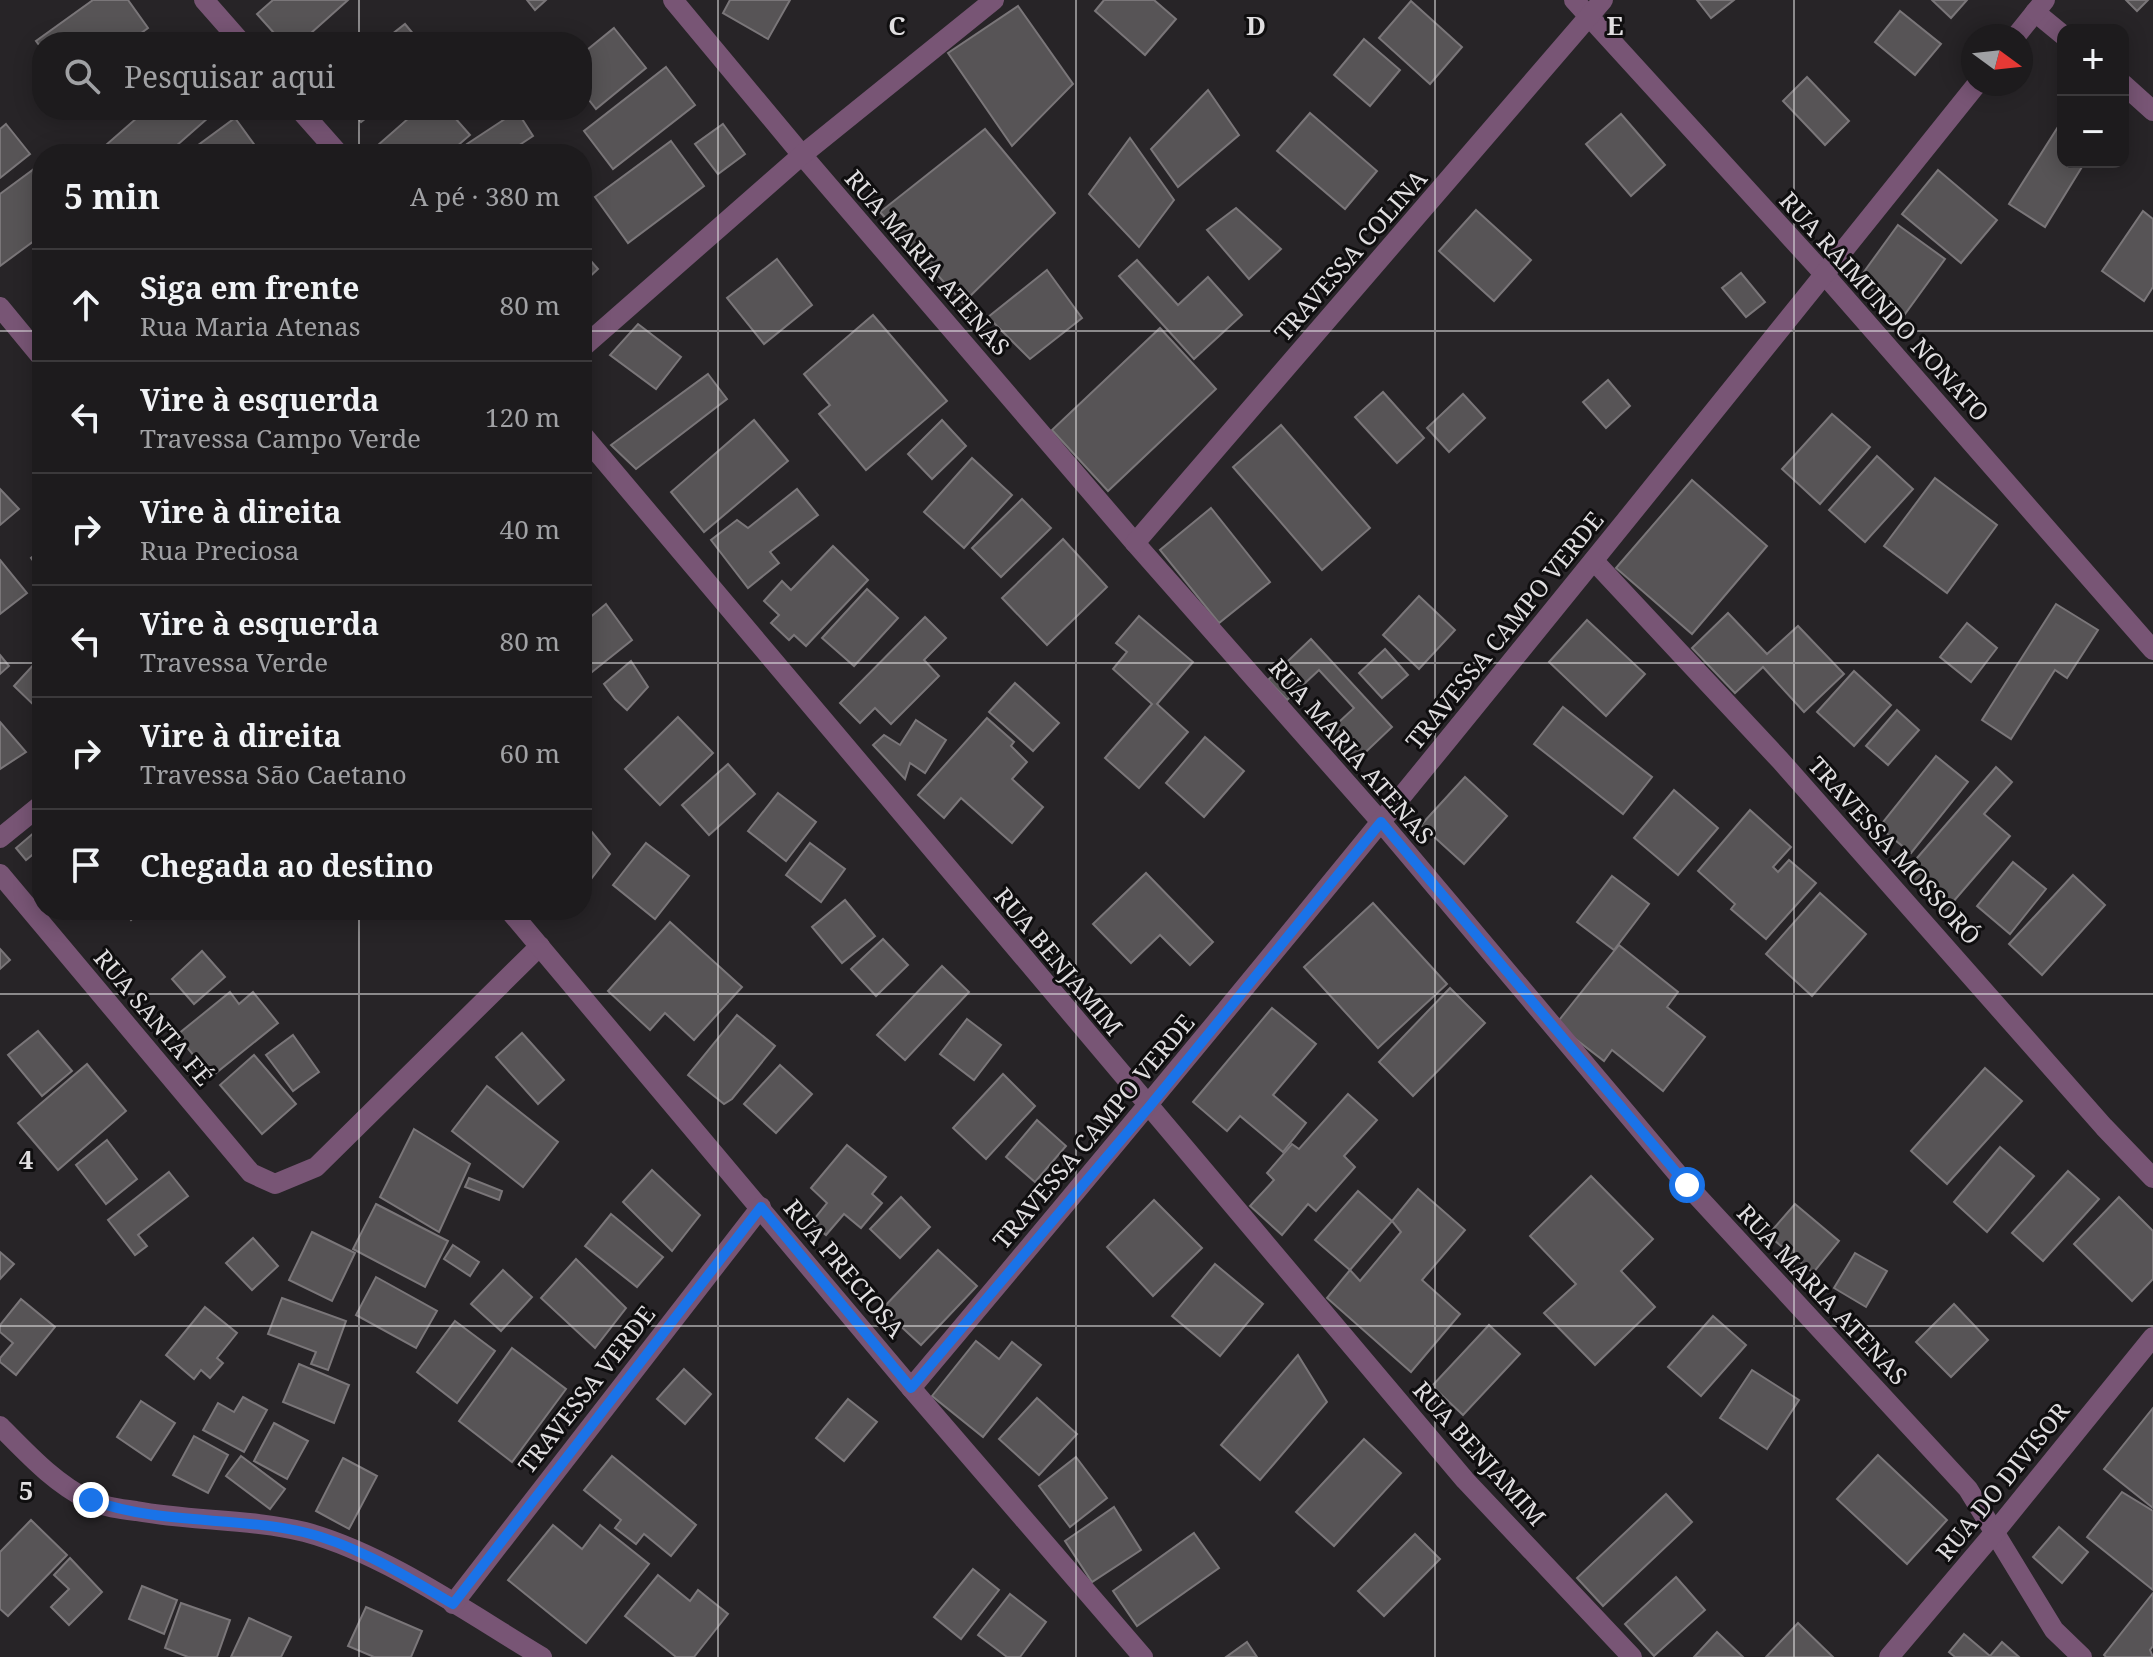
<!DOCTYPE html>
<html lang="pt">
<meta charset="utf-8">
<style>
:root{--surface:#1d1b1d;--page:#2a282a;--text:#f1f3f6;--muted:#a0a1a4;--line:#3b393b}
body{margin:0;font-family:"Noto Serif",serif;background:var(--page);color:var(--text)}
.controls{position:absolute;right:24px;top:24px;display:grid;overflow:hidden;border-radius:16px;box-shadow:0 4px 20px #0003}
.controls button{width:72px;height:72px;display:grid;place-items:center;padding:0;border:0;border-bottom:2px solid var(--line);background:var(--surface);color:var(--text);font:40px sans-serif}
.compass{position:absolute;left:1961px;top:24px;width:72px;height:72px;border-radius:50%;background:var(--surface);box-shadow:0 4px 20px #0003;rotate:105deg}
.stop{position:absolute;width:24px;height:24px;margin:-18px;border:6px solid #1a73e8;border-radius:50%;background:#fff}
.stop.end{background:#1a73e8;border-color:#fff;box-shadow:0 2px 8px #0008}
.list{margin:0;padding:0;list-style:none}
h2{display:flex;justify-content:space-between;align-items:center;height:104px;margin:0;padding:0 32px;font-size:34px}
h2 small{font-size:26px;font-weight:400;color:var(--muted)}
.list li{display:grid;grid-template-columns:52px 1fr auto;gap:24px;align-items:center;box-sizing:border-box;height:112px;padding:0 32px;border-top:2px solid var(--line)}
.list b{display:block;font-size:30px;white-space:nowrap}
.list p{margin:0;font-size:26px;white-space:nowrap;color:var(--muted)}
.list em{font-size:26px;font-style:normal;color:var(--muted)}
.icon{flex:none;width:44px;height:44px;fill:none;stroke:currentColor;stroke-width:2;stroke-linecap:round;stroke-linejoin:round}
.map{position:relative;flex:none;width:2153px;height:1657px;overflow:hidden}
.search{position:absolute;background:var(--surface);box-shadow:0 4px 20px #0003;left:32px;top:32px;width:560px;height:88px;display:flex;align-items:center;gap:20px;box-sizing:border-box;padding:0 28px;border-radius:32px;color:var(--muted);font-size:30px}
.panel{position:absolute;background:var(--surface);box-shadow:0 4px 20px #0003;left:32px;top:144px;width:560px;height:776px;border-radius:32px}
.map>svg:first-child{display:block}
</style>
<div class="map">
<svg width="2153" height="1657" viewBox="0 0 2153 1657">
<rect width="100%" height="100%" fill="#272427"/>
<!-- building -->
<g fill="#575456" stroke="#7a7679" stroke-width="2">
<path d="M93 0H128L148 28 129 42H42V49L36 41Z"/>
<path d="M273 0H348L301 42H282L257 14Z"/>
<path d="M527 0H546L535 10Z"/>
<path d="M730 0H790L768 39 723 13Z"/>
<path d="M1104 0H1154L1176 19 1145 55 1095 11Z"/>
<path d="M1697 0H1734L1711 18Z"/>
<path d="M1932 0H1967L1951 18Z"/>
<path d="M2126 0H2148L2137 11Z"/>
<path d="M1411 1 1462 47 1430 84 1379 38Z"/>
<path d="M1018 6 1073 84 1012 146 948 53Z"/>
<path d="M1900 11 1941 44 1915 75 1875 42Z"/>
<path d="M405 24 420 42H382Z"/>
<path d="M614 28 646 68 596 109 582 91V54Z"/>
<path d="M1364 39 1400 70 1370 106 1334 75Z"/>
<path d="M666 67 695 105 613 169 584 131Z"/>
<path d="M1807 77 1849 121 1825 145 1783 101Z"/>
<path d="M1208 90 1239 135 1178 187 1151 149Z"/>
<path d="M146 110H217L167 154H100L98 152Z"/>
<path d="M352 110H376L361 122Z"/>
<path d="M418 110H448L470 135 448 154H386L378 145Z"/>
<path d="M517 111 533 136 506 154H474L467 144Z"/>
<path d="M1310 113 1377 171 1345 209 1277 151Z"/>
<path d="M1621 114 1665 165 1631 196 1586 144Z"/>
<path d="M235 118 261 154H186Z"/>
<path d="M2063 119V162H2085L2045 227 2009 204Z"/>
<path d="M6 124 30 154 0 178V129Z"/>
<path d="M723 124 745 154 718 174 695 144Z"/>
<path d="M985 129 1055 213 963 303 880 212Z"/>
<path d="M1130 138 1174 200 1139 247 1089 194Z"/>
<path d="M671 141 704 186 628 243 595 197Z"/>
<path d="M42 163V235L0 266V194Z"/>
<path d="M1938 170 1997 220 1961 263 1902 214Z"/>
<path d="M1236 208 1281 249 1249 279 1207 230Z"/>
<path d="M1476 210 1531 260 1494 301 1439 251Z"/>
<path d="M2143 211 2153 219V287L2144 301 2102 271Z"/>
<path d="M1898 225 1945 259 1905 314 1858 280Z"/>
<path d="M582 251 598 269 582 284Z"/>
<path d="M777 259 812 305 764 344 727 298Z"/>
<path d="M1137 260 1178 305 1208 277 1242 315 1194 359 1119 276Z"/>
<path d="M1047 270 1082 318 1030 359 988 317Z"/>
<path d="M1741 273 1765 302 1746 317 1722 288Z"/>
<path d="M873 315 947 401 866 470 819 414 830 405 804 374Z"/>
<path d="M638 324 681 357 656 389 610 355Z"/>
<path d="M1160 328 1216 389 1108 491 1052 430Z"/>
<path d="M708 374 727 399 636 469 611 445Z"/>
<path d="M1608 380 1630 406 1606 428 1583 402Z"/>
<path d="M1383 392 1424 438 1397 463 1355 417Z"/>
<path d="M1463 394 1485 418 1449 452 1427 428Z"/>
<path d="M1832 414 1870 447 1820 504 1782 469Z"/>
<path d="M754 420 788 461 704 532 671 492Z"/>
<path d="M942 420 966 446 932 479 908 454Z"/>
<path d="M1281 425 1370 528 1322 570 1233 467Z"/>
<path d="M1877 456 1913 489 1865 542 1829 510Z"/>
<path d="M972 458 1012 495 964 548 924 512Z"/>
<path d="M1935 478 1997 525 1947 593 1884 546Z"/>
<path d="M1692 480 1767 546 1692 634 1616 568Z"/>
<path d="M0 489 19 509 0 525Z"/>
<path d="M797 489 818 515 770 552 779 563 748 588 711 540 737 520 748 528Z"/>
<path d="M1022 499 1051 528 1001 577 972 548Z"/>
<path d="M1211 508 1270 582 1219 623 1160 550Z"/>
<path d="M1063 539 1107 587 1047 645 1002 598Z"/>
<path d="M833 546 868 580 806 646 794 635 789 640 771 623 779 615 764 601 782 581 791 590Z"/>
<path d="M42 549V573L31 558Z"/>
<path d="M0 560 27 593 0 614Z"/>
<path d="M867 589 898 618 854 666 822 638Z"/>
<path d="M1419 596 1455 630 1419 669 1383 635Z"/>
<path d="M606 604 632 640 582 680V624Z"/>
<path d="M2056 604 2098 630 2067 678 2055 670 2011 739 1982 720Z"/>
<path d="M1728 613 1767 654 1798 626 1844 674 1804 712 1763 667 1735 693 1692 648Z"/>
<path d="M1139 616 1193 662 1157 704 1188 732 1139 788 1105 758 1152 704 1113 669 1127 652 1116 643Z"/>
<path d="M925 617 946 638 924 660 939 676 891 724 875 708 860 723 840 703Z"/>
<path d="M1587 620 1645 674 1606 716 1549 662Z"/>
<path d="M1967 623 1997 648 1971 682 1940 657Z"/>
<path d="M1311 639 1392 727 1351 766 1324 736 1354 708 1319 670 1287 700 1268 680Z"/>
<path d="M1385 649 1408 675 1382 698 1359 673Z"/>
<path d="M0 655 9 666 0 674Z"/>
<path d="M631 661 648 687 627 710 615 699 604 684Z"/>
<path d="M36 662 42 669V713L14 686Z"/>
<path d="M1854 671 1891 705 1854 746 1817 712Z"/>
<path d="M1015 683 1059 723 1033 751 989 712Z"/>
<path d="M1563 707 1652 777 1623 814 1534 744Z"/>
<path d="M1897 710 1919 730 1888 765 1866 746Z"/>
<path d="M678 717 713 753 660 805 625 769Z"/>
<path d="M987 718 1014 742 1011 746 1027 762 1012 779 1043 807 1012 843 961 798 944 818 918 795Z"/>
<path d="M916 720 946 740 925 773 910 763 905 779 873 745 884 735 900 745Z"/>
<path d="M0 722 26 752 0 769Z"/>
<path d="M1205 737 1244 771 1204 817 1166 783Z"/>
<path d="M1936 756 1968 782 1911 853 1879 827Z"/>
<path d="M728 764 755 794 709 835 682 805Z"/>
<path d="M1996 767 2012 782 1984 814 2010 836 1946 910 1904 873Z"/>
<path d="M1465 777 1507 816 1464 864 1421 825Z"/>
<path d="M1674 790 1718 828 1678 875 1634 838Z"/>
<path d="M778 793 816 822 786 861 748 831Z"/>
<path d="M1750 810 1791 847 1773 867 1778 872 1789 860 1816 883 1766 939 1731 909 1735 904 1698 871Z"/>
<path d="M582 820 610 854 582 891Z"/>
<path d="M42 826V847L26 860 16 848Z"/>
<path d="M646 843 689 876 655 919 613 885Z"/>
<path d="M810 843 845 869 821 902 786 875Z"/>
<path d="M2013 862 2046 889 2010 934 1977 906Z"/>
<path d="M1146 873 1213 942 1190 965 1160 935 1131 963 1093 924Z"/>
<path d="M2073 875 2105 905 2042 975 2009 944Z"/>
<path d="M1612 876 1649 904 1614 950 1577 922Z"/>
<path d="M1820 893 1866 934 1812 996 1766 954Z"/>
<path d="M845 900 875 936 842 963 812 927Z"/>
<path d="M1373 903 1447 984 1378 1048 1304 967Z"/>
<path d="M123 910H142L131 920Z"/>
<path d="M670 922 742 987 694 1040 665 1013 650 1030 608 991Z"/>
<path d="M883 939 908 965 876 996 851 969Z"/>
<path d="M1619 945 1678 992 1667 1007 1705 1037 1663 1091 1612 1050 1604 1061 1556 1024Z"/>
<path d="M0 949 10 960 0 969Z"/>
<path d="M202 951 225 977 194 1004 172 979Z"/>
<path d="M942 966 969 992 905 1060 877 1035Z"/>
<path d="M1450 988 1485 1023 1413 1096 1379 1062Z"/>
<path d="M230 992 239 1004 253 992 278 1023 211 1077 177 1035Z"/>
<path d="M1272 1008 1316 1044 1273 1095 1306 1123 1283 1152 1240 1116 1227 1131 1193 1102Z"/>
<path d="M737 1015 775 1046 732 1099 724 1104 688 1075Z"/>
<path d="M967 1019 1001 1045 974 1080 940 1054Z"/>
<path d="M38 1031 72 1071 42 1096 8 1055Z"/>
<path d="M522 1033 564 1080 538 1104 496 1057Z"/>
<path d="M293 1035 319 1072 293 1091 266 1055Z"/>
<path d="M254 1055 296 1104 262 1134 220 1085Z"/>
<path d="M87 1064 126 1111 58 1170 18 1123Z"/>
<path d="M780 1065 812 1094 776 1133 744 1104Z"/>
<path d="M1985 1068 2022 1101 1947 1184 1911 1151Z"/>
<path d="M1003 1074 1035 1106 986 1159 953 1128Z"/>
<path d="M487 1086 558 1142 523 1187 452 1131Z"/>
<path d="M1348 1094 1377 1120 1344 1156 1355 1167 1316 1211 1308 1204 1282 1235 1250 1206 1274 1180 1267 1173 1292 1144 1299 1149Z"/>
<path d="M1037 1120 1066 1146 1035 1182 1006 1157Z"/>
<path d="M414 1129 470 1164 439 1232 380 1197Z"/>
<path d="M107 1140 137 1179 106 1204 76 1165Z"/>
<path d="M847 1145 886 1177 872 1194 882 1203 861 1228 844 1214 826 1235 811 1223 827 1203 811 1188Z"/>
<path d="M2000 1147 2034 1176 1987 1232 1954 1202Z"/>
<path d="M652 1170 700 1215 672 1251 623 1202Z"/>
<path d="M2068 1171 2099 1199 2043 1261 2012 1233Z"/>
<path d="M169 1172 188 1196 138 1235 147 1246 135 1255 108 1220Z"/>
<path d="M1591 1176 1653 1239 1621 1271 1655 1307 1595 1365 1544 1313 1576 1284 1530 1236Z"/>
<path d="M469 1178 502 1191 499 1200 465 1187Z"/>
<path d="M1418 1189 1465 1230 1422 1280 1460 1314 1411 1372 1327 1298 1350 1270 1360 1281 1401 1232 1392 1221Z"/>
<path d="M1358 1191 1392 1221 1350 1270 1315 1240Z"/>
<path d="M901 1197 930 1227 900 1258 870 1229Z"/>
<path d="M2119 1197 2153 1231V1279L2132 1301 2074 1244Z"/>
<path d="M1154 1200 1202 1248 1153 1296 1107 1247Z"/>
<path d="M376 1204 448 1241 425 1287 353 1249Z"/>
<path d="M1795 1204 1839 1241 1813 1273 1768 1235Z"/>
<path d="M611 1214 663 1257 637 1287 585 1246Z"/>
<path d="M312 1232 355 1253 332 1301 289 1280Z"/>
<path d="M253 1238 278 1266 252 1290 226 1263Z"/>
<path d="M453 1245 479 1262 470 1276 444 1259Z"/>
<path d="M938 1250 977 1286 921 1345 882 1309Z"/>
<path d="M0 1252 14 1264 0 1279Z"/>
<path d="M1855 1253 1887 1271 1866 1307 1834 1288Z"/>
<path d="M576 1259 626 1308 595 1348 541 1298Z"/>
<path d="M1215 1264 1263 1304 1220 1356 1172 1316Z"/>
<path d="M503 1270 532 1297 501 1331 471 1304Z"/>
<path d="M376 1277 437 1311 416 1348 356 1315Z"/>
<path d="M282 1298 346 1321 328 1370 311 1364 316 1352 268 1334Z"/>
<path d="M21 1299 55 1327 16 1375 0 1362V1358L13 1343 0 1332V1325Z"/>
<path d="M1954 1304 1988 1340 1951 1377 1916 1342Z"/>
<path d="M205 1307 237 1333 217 1358 223 1363 210 1378 201 1370 194 1379 166 1355Z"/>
<path d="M1713 1316 1746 1345 1701 1396 1668 1367Z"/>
<path d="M455 1321 495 1351 457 1403 417 1372Z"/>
<path d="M1489 1325 1520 1354 1463 1415 1432 1386Z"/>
<path d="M976 1341 999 1359 1012 1342 1041 1365 983 1437 932 1396Z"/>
<path d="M512 1348 566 1389 512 1462 459 1421Z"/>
<path d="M1298 1355 1327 1402 1260 1480 1221 1445Z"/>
<path d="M299 1364 349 1385 334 1423 283 1402Z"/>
<path d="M684 1369 711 1394 685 1424 657 1399Z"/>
<path d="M1752 1370 1799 1400 1767 1449 1720 1418Z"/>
<path d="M243 1397 267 1410 244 1452 203 1430 218 1403 234 1412Z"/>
<path d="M1037 1398 1077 1434 1039 1475 999 1439Z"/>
<path d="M848 1399 877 1422 844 1461 816 1438Z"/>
<path d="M141 1401 175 1423 151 1460 117 1437Z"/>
<path d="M2153 1408V1508L2104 1469Z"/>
<path d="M274 1423 308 1441 287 1479 254 1461Z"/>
<path d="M194 1436 228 1455 208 1493 173 1475Z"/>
<path d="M1364 1439 1401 1473 1334 1546 1296 1512Z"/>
<path d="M1878 1455 1947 1520 1907 1564 1837 1499Z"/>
<path d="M241 1456 285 1489 270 1509 226 1476Z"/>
<path d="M612 1456 696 1525 671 1556 644 1534 636 1544 615 1528 621 1520 584 1490Z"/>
<path d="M1076 1457 1107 1498 1070 1527 1039 1486Z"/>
<path d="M343 1458 377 1476 349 1529 316 1511Z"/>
<path d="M2122 1492 2153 1511V1590L2087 1537Z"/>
<path d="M1666 1494 1692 1522 1603 1606 1577 1578Z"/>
<path d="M1114 1507 1141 1550 1092 1582 1065 1541Z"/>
<path d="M31 1520 67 1555 8 1616 0 1609V1552Z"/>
<path d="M553 1525 582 1549 600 1525 649 1564 586 1643 508 1580Z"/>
<path d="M2059 1527 2088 1552 2062 1583 2033 1557Z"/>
<path d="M1194 1533 1219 1568 1137 1626 1113 1591Z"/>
<path d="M1415 1534 1440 1559 1384 1616 1358 1591Z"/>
<path d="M70 1558 102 1592 69 1625 51 1607 69 1589 54 1575Z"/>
<path d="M973 1569 999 1590 961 1639 934 1617Z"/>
<path d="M658 1575 690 1601 698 1590 728 1614 694 1657H676L625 1616Z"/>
<path d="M1676 1577 1705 1610 1654 1656 1625 1624Z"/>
<path d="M142 1586 177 1600 164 1634 129 1619Z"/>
<path d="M2153 1593V1646L2150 1650 2153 1657H2106L2104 1655Z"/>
<path d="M1010 1594 1046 1622 1020 1657H1007L978 1635Z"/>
<path d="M181 1603 230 1620 217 1657H188L165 1648Z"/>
<path d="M366 1607 422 1631 411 1657H374L348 1646Z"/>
<path d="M249 1618 291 1637 281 1657H231Z"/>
<path d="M1798 1623 1833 1657H1766Z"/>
<path d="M1717 1632 1743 1657H1694Z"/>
<path d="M1964 1634 1990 1656 2002 1642 2019 1657H1955L1949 1652Z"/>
<path d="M1247 1642 1257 1657H1226Z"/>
</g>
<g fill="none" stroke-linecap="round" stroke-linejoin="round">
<!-- minor -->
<g stroke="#785575" stroke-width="20">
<path d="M204 0 241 42"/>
<path d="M673 0 802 155 1135 543 1381 822 1687 1185 1968 1489 2054 1630 2082 1657"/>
<path d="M1574 0 1824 274 2153 650"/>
<path d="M2035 12 2063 35"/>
<path d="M2016 36 2045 0"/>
<path d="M2123 84 2153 111"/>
<path d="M300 110 339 154"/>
<path d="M0 307 42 358"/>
<path d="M582 348 802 155 994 0"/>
<path d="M582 434 1465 1480 1632 1657"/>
<path d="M1135 543 1603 0"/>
<path d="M1594 561 1780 760 2104 1127 2153 1178"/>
<path d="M0 838 42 804"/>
<path d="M0 874 251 1173 275 1184 316 1167 540 946"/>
<path d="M509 910 911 1388 1143 1657"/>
<path d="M911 1388C1273 959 1626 522 1977 84"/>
<path d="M0 1426C27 1453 54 1483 89 1500 104 1507 120 1509 136 1511 190 1521 253 1519 305 1532 386 1554 470 1614 542 1657"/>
<path d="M453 1604 761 1207"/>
<path d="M1889 1657 1994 1533 2153 1337"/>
</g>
</g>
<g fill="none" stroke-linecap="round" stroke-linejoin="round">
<!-- route -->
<path stroke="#1a73e8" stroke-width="10" d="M91 1500C159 1525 233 1516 303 1532 355 1544 407 1577 453 1604L761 1207 911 1388 1149 1107 1381 822 1687 1185"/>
</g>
<!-- grid -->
<path fill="none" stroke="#e0dee0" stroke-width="2" stroke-opacity="0.55" d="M359 0V42M718 0V1657M1076 0V1657M1435 0V1657M1794 0V1657M359 110V154M0 331H42M582 331H2153M0 663H42M582 663H2153M359 910V1657M0 994H2153M0 1326H2153"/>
<g text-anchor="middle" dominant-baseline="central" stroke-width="6" stroke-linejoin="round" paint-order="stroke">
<!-- street labels -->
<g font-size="24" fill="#e0dee0" stroke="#0f0e0f">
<text transform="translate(1350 255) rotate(-49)">TRAVESSA COLINA</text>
<text transform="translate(928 262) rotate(49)">RUA MARIA ATENAS</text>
<text transform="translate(1885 306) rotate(48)">RUA RAIMUNDO NONATO</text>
<text transform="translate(1504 630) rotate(-51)">TRAVESSA CAMPO VERDE</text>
<text transform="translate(1352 751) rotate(49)">RUA MARIA ATENAS</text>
<text transform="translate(1895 850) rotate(48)">TRAVESSA MOSSORÓ</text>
<text transform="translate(1059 961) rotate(50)">RUA BENJAMIM</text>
<text transform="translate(154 1017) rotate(50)">RUA SANTA FÉ</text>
<text transform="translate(1093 1131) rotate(-50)">TRAVESSA CAMPO VERDE</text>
<text transform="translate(845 1268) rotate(50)">RUA PRECIOSA</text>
<text transform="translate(1823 1294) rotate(47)">RUA MARIA ATENAS</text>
<text transform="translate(586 1389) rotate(-52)">TRAVESSA VERDE</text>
<text transform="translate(1480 1453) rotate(48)">RUA BENJAMIM</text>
<text transform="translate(2002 1481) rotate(-51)">RUA DO DIVISOR</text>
</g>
</g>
<g font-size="26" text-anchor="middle" font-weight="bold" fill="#e0dee0" stroke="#0f0e0f" stroke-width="6" stroke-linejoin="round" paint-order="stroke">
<text x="897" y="35">C</text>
<text x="1256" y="35">D</text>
<text x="1615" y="35">E</text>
<text x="26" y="1169">4</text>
<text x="26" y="1500">5</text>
</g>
</svg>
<div class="controls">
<button>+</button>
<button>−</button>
</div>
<svg class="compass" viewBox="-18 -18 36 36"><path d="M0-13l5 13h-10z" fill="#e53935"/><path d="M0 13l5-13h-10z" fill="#a0a1a4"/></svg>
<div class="stop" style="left:1687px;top:1185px"></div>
<div class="stop end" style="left:91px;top:1500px"></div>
<div class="search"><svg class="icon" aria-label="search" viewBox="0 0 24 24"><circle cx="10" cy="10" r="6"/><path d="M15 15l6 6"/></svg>Pesquisar aqui</div>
<section class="panel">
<h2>5 min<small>A pé · 380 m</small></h2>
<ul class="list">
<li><svg class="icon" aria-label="ahead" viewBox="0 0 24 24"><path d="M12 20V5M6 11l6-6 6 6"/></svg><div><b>Siga em frente</b><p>Rua Maria Atenas</p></div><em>80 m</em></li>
<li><svg class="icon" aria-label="left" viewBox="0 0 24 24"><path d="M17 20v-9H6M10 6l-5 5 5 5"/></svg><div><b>Vire à esquerda</b><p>Travessa Campo Verde</p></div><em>120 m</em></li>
<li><svg class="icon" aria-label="right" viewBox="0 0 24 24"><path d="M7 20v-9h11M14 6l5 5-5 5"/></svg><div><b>Vire à direita</b><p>Rua Preciosa</p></div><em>40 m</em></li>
<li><svg class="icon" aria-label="left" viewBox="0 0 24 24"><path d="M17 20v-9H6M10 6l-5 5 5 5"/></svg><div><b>Vire à esquerda</b><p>Travessa Verde</p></div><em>80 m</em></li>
<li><svg class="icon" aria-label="right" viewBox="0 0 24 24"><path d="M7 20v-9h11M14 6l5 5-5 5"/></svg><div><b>Vire à direita</b><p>Travessa São Caetano</p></div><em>60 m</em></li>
<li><svg class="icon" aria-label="arrive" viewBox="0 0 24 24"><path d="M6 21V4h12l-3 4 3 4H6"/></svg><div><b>Chegada ao destino</b></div></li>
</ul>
</section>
</div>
